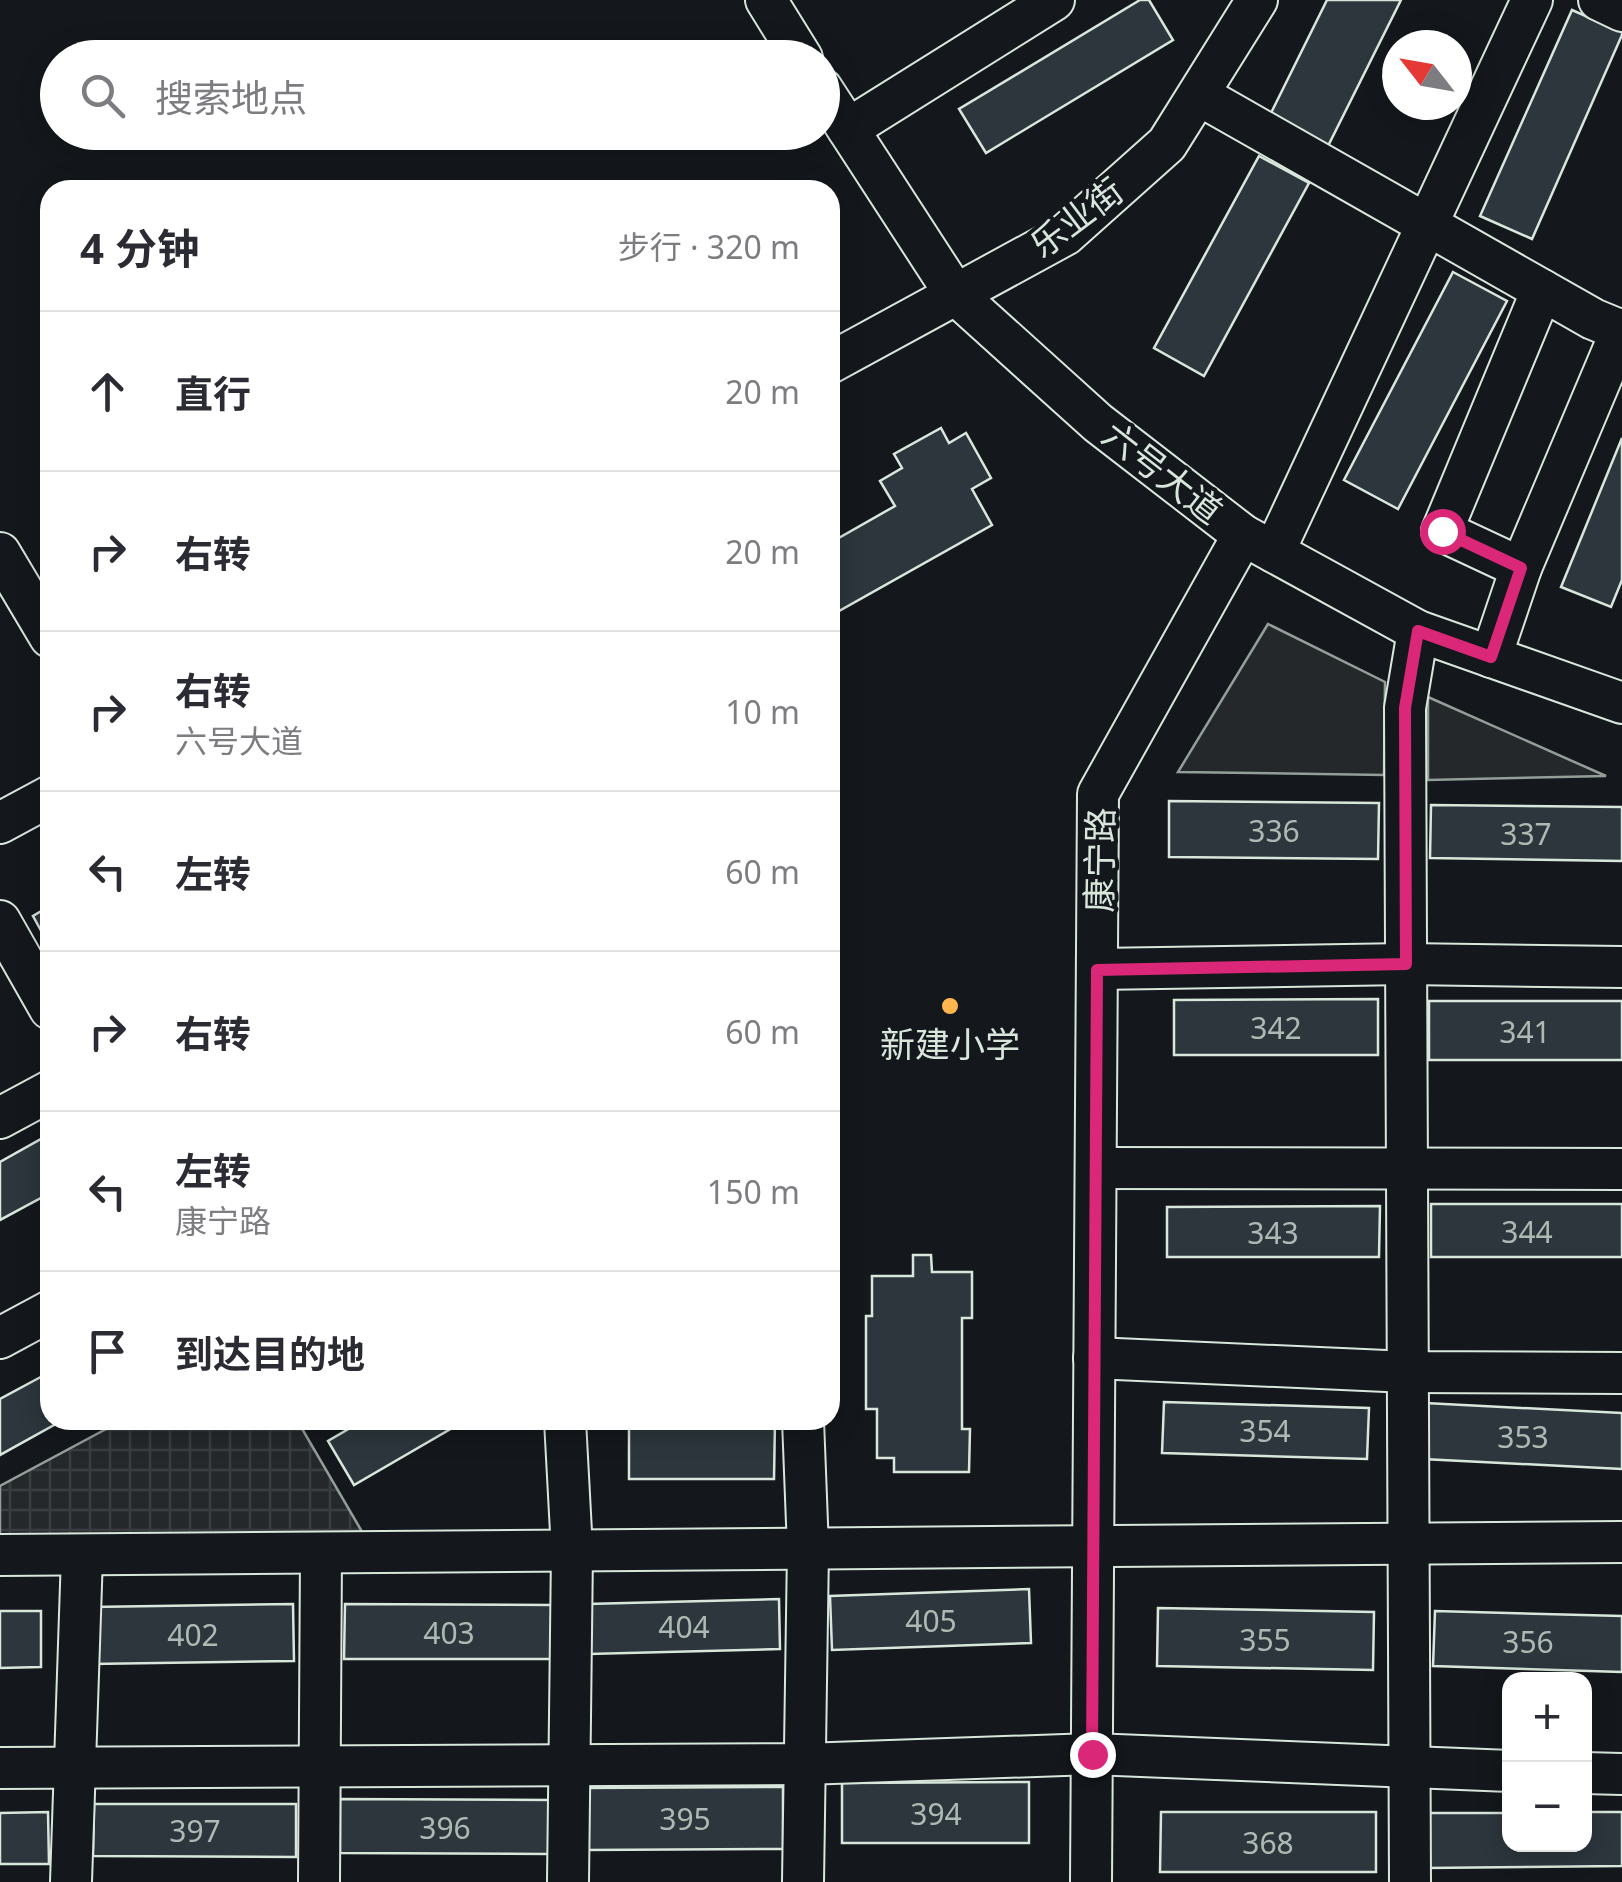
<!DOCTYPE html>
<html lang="zh">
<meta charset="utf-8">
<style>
:root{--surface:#fff;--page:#f7f7f7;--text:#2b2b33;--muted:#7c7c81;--line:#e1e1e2}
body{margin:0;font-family:"Noto Sans","Noto Sans SC",sans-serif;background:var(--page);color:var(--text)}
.controls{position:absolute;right:30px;bottom:30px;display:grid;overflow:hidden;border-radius:20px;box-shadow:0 5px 25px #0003}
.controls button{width:90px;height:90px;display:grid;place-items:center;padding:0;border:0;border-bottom:2px solid var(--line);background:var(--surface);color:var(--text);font:50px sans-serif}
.compass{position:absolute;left:1382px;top:30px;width:90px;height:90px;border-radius:50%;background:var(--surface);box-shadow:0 5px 25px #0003;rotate:301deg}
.stop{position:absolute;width:30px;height:30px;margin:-22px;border:8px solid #db2777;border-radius:50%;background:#fff}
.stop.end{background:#db2777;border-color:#fff;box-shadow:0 2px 10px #0008}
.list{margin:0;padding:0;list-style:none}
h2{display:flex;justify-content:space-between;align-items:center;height:130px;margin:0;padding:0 40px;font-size:42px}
h2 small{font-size:32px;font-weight:400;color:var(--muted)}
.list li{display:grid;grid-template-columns:65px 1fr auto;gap:30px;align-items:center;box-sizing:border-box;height:160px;padding:0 40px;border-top:2px solid var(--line)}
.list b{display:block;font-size:38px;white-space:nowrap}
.list p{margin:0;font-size:32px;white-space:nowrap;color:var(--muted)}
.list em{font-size:32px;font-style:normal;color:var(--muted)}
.icon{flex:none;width:55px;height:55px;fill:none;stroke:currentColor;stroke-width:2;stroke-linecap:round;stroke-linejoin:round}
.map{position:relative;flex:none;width:1622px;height:1882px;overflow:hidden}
.search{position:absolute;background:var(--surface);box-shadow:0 5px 25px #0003;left:40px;top:40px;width:800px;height:110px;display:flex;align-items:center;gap:25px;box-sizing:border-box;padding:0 35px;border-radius:55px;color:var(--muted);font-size:38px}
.panel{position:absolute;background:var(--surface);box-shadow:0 5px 25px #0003;left:40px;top:180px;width:800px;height:1250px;border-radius:30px}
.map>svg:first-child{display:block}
</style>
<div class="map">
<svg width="1622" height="1882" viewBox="0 0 1622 1882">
<defs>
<pattern id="plaza-grid" width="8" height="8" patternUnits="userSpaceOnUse" patternTransform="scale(2.5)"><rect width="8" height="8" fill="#24282b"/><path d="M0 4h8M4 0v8" fill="none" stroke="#393d3f"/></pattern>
</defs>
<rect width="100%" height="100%" fill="#14181c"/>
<!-- parking -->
<g fill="#24282b" stroke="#939e99" stroke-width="2.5">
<path d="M1268 624 1385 682 1384 775 1178 772Z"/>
<path d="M1428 697 1606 776 1428 780Z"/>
</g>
<!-- plaza -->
<path fill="url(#plaza-grid)" stroke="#939e99" stroke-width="2.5" d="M123 1420H297L368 1542H0V1486Z"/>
<!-- building -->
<g fill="#2c363c" stroke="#d8e6dc" stroke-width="2.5">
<path d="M1140 0H1149L1173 40 986 153 959 109Z"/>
<path d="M1327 0H1401L1327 148 1268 119Z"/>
<path d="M1572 10 1622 32V35L1532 239 1480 216Z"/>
<path d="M1259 156 1309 183 1204 376 1154 348Z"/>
<path d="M1453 272 1507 301 1398 509 1344 480Z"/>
<path d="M941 428 949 443 966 433 991 478 972 489 992 525 830 616V543L895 506 880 481 902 468 894 454Z"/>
<path d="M1622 438V580L1611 607 1561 587Z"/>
<path d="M1169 801 1379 803 1378 859 1169 857Z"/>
<path d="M1431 805 1622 807V861L1430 858Z"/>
<path d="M50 906V947L33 916Z"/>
<path d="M1378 999V1055H1174V1000Z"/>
<rect x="1429" y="1001" width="193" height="59"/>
<path d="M50 1134V1193L0 1220V1162Z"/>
<rect x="1431" y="1204" width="191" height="53"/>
<path d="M1380 1206 1379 1257H1167V1207Z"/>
<path d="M913 1255H931L932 1272H972V1318H962V1429H970L969 1472H894V1458H877V1409H866V1316H872V1276H913Z"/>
<path d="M50 1372V1420H63L0 1455V1399Z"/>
<path d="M1164 1402 1369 1408 1367 1459 1162 1453Z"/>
<path d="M1425 1403 1622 1413V1469L1423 1459Z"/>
<path d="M364 1420H466L354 1485 328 1441Z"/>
<path d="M629 1420H775L774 1479H629Z"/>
<path d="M1029 1589 1031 1643 832 1650 830 1596Z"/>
<path d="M779 1599 780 1649 589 1654 587 1604Z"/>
<path d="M293 1604 294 1661 92 1664 91 1607Z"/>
<path d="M345 1604 552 1605 553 1659H344Z"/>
<path d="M1158 1608 1374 1612 1373 1670 1157 1666Z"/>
<path d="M0 1611H41V1667L0 1668Z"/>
<path d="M1435 1611 1622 1616V1672L1433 1666Z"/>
<path d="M1029 1782V1843H842V1783Z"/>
<path d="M783 1787V1849L586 1850V1788Z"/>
<path d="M340 1799 550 1800 549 1854 340 1853Z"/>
<path d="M94 1804H296V1857L93 1856Z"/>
<path d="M48 1812 49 1864H0V1813Z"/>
<path d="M1161 1812H1376V1872H1160Z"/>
<path d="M1584 1812H1622V1866L1426 1868V1813H1510V1844H1584Z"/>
</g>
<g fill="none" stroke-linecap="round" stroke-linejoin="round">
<defs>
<g id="minor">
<path d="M766 0 802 58"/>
<path d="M1599 0 1622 11"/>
<path d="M822 89 955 294 1098 423 1243 535 1418 631 1622 703"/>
<path d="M1199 95 1593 319 1622 331"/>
<path d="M848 129 1054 0"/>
<path d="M830 363 1065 235 1167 144 1257 0"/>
<path d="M1274 552 1532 0"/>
<path d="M0 553 50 637"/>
<path d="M1521 568 1622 329"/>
<path d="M1491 657 1521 568 1442 531 1542 290"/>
<path d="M0 823 50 796"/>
<path d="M0 921 50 1009"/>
<path d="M1097 969 1406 964 1622 967"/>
<path d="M0 1118 50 1091"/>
<path d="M1096 1168 1622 1169"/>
<path d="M0 1338 50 1311"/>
<path d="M1094 1358 1408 1372 1622 1373"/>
<path d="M565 1420 572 1551 568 1882"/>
<path d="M0 1555 1622 1542"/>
<path d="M0 1768 804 1764 1092 1754 1510 1771"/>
<path d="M1584 1773 1622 1774"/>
<path d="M71 1882 82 1555"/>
<path d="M319 1882 321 1553"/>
<path d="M803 1882 808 1549 803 1420"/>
<path d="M1091 1882 1098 794 1243 535"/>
<path d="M1410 1882 1405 708 1418 631"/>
</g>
</defs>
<!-- minor casing -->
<use href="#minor" stroke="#d8e6dc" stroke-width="44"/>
<!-- minor -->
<use href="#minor" stroke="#14181c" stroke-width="40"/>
</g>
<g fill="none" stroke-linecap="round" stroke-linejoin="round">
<!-- route -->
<path stroke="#db2777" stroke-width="12" d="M1092 1754 1097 970 1406 964 1405 708 1418 631 1491 657 1521 568 1442 531"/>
</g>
<!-- markers -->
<circle fill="#ffb74d" stroke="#14181c" stroke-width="4" cx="950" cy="1006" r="10"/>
<g text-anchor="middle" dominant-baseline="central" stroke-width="8" stroke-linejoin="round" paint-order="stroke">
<!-- number labels -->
<g font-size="30" fill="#adbab4">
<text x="1274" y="830">336</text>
<text x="1526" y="833">337</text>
<text x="1276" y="1027">342</text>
<text x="1525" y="1031">341</text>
<text x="1527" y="1231">344</text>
<text x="1273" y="1232">343</text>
<text x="1265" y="1430">354</text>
<text x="1523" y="1436">353</text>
<text x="931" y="1620">405</text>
<text x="684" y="1626">404</text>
<text x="449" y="1632">403</text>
<text x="193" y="1634">402</text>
<text x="1265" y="1639">355</text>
<text x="1528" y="1641">356</text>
<text x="936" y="1813">394</text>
<text x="685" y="1818">395</text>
<text x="445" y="1827">396</text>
<text x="195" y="1830">397</text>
<text x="1268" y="1842">368</text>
</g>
<!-- street labels -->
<g font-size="35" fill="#d8e6dc" stroke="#14181c">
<text transform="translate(1076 217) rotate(-37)">乐业街</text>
<text transform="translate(1163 472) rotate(38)">六号大道</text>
<text transform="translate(1099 860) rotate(-89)">康宁路</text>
</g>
<!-- poi labels -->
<g font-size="35" fill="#d8e6dc" stroke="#14181c">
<text x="950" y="1043">新建小学</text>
</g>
</g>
</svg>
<div class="controls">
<button>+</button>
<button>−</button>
</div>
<svg class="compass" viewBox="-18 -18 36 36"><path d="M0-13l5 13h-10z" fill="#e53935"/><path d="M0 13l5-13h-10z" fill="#7c7c81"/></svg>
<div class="stop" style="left:1442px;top:531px"></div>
<div class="stop end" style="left:1092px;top:1754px"></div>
<div class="search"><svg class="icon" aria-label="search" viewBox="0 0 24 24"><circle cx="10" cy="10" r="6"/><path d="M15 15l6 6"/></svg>搜索地点</div>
<section class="panel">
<h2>4 分钟<small>步行 · 320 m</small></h2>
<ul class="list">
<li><svg class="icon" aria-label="ahead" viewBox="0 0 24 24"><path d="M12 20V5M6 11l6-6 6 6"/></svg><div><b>直行</b></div><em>20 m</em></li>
<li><svg class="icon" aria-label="right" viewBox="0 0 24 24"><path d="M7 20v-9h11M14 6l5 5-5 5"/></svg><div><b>右转</b></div><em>20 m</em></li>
<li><svg class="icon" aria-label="right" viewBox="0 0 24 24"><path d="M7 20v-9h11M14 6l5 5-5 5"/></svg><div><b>右转</b><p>六号大道</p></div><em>10 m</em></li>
<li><svg class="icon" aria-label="left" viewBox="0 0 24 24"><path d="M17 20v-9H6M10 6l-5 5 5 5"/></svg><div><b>左转</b></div><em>60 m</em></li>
<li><svg class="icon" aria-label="right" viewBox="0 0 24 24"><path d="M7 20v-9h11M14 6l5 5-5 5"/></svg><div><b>右转</b></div><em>60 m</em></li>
<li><svg class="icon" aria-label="left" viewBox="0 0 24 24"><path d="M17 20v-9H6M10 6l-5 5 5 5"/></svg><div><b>左转</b><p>康宁路</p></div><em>150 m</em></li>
<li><svg class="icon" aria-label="arrive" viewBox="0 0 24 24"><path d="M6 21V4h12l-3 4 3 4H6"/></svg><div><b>到达目的地</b></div></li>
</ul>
</section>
</div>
